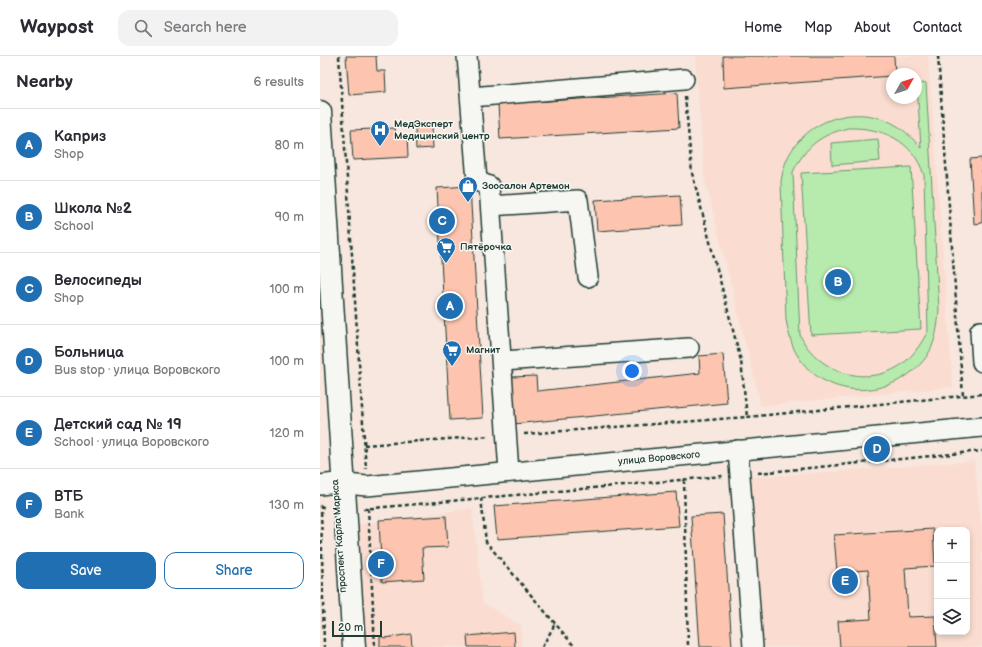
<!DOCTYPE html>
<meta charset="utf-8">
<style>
:root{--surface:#fff;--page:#f2f2f3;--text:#2b2b33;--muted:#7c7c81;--line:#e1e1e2;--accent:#1f6fb2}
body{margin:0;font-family:"Balsamiq Sans",sans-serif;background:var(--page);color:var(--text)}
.controls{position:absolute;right:12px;bottom:12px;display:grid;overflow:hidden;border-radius:8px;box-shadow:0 2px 6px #0003}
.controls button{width:36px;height:36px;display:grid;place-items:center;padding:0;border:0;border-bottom:1px solid var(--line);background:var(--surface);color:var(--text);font:20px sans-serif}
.compass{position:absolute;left:566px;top:12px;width:36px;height:36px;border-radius:50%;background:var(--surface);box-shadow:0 2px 6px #0003;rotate:51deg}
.scale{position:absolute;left:12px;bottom:10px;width:50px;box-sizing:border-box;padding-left:4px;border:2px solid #1f3d34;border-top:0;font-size:11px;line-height:14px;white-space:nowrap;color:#1f3d34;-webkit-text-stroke:3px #f6f6f2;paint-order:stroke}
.you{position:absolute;left:312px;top:315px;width:14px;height:14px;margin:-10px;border:3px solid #fff;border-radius:50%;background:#1a73e8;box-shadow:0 0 0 6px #1a73e833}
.badge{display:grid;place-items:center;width:26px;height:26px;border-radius:50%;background:var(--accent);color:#fff;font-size:13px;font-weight:700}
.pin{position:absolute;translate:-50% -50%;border:2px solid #fff;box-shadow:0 1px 4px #0006}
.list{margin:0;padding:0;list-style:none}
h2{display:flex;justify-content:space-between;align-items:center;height:52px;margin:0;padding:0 16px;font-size:17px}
h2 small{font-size:13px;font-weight:400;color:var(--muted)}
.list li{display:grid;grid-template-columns:26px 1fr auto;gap:12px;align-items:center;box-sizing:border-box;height:72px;padding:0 16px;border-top:1px solid var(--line)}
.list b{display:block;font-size:15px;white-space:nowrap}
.list p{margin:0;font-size:13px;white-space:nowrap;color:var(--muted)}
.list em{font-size:13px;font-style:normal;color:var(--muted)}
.actions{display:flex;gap:8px;padding:12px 16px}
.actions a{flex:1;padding:9px 0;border:1px solid var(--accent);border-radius:12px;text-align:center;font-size:14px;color:var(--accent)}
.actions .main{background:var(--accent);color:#fff}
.icon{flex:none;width:22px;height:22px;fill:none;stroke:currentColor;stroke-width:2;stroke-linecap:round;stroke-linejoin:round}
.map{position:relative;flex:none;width:662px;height:591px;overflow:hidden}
header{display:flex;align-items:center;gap:24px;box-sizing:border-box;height:56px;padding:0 20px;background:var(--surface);border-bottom:1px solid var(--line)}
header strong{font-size:19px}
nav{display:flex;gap:22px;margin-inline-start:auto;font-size:14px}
.search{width:280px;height:36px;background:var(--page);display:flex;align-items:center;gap:10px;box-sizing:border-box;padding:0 14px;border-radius:12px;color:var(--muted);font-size:15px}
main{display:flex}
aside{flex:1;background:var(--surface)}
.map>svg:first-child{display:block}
</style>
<header>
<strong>Waypost</strong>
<div class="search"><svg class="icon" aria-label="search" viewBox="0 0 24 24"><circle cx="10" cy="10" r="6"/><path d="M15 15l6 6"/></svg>Search here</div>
<nav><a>Home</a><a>Map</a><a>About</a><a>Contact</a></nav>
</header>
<main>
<aside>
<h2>Nearby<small>6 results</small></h2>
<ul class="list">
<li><span class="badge">A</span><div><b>Каприз</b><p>Shop</p></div><em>80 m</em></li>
<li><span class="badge">B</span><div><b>Школа №2</b><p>School</p></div><em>90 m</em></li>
<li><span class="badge">C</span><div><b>Велосипеды</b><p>Shop</p></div><em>100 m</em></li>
<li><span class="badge">D</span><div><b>Больница</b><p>Bus stop · улица Воровского</p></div><em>100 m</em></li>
<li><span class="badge">E</span><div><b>Детский сад № 19</b><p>School · улица Воровского</p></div><em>120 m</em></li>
<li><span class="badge">F</span><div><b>ВТБ</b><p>Bank</p></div><em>130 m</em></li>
</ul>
<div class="actions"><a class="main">Save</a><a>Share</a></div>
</aside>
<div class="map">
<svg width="662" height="591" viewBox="0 0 662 591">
<rect width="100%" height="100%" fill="#f8e7de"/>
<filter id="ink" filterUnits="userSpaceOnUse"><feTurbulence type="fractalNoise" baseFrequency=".025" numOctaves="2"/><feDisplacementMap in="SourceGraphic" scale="8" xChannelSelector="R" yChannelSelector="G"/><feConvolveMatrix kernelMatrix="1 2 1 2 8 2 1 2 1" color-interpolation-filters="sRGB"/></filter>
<g filter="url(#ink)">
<!-- built -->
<g fill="#faddd0" fill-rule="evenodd">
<path d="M375 0H608L633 331 441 350 384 120ZM572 18H596V42H572Z"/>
<path d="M654 405 662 475V591H437L425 422ZM617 474H647V576H617Z"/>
<path d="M152 452 163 547 202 570 201 591H46L36 469Z"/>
</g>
<!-- green -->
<g fill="#b6ebad" stroke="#6a9470" fill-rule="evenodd">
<path d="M606 27 619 253C618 269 616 286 607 300 574 346 500 346 474 293 470 284 468 274 466 264L461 126C462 118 464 110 467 103 486 63 536 47 574 68 585 74 593 83 601 92L597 28ZM528 72C561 71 593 84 604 119L608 275C602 286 596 296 586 305 552 334 498 318 480 279L473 116C486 90 500 79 528 72Z"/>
<path d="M558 83 560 105 512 109 511 87Z"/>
<path d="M591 111 601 273 491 279 481 117Z"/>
</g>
<!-- building -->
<g fill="#fdc5b0" stroke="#1f3d34">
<path d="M26 0H56L57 15H65L66 36 29 39Z"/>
<path d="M403 0H574L575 18H572V20L404 32Z"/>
<path d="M357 37 359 72 180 83 178 48Z"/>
<path d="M112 70 113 92 96 93 95 71Z"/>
<path d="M75 72 76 80H87L88 101 33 104 31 74Z"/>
<path d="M662 102V167L654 168 650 103Z"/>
<path d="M150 130 163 362 130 364 117 132Z"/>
<path d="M360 139 362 169 277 175 275 144Z"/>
<path d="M403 298 407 347 193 368 191 321 216 320 217 335 380 317 379 300Z"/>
<path d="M356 436 359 470 177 483 174 450Z"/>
<path d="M403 458 412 591H380L371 460Z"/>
<path d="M126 460 128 491 102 492 104 523 62 526 59 464Z"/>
<path d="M613 473 615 510 585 512 588 561 615 560 617 591H520L518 565 551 563 548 514 517 516 514 479Z"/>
<path d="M194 576 195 591H148L147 580Z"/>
<path d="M91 578 92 591H60V580L65 582Z"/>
</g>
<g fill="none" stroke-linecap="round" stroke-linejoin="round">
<defs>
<g id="minor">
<path d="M147 0 157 125 169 130 189 416"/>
<path d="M151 41 364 23"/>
<path d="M171 150 258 144 268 221"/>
<path d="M662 275H660L662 306"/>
<path d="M182 305 369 292"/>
<path d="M418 394 433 591"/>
<path d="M0 429 16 427 47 430 662 371"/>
</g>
<path id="major" d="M0 56 34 591"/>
</defs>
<!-- minor casing -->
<use href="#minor" stroke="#1f3d34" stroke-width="22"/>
<!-- major casing -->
<use href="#major" stroke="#1f3d34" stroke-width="25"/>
<!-- path -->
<g stroke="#1f3d34" stroke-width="2.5" stroke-dasharray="4 3" stroke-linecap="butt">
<path d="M19 0 46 413"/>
<path d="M618 0 643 340"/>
<path d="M365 40 372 117 421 305 427 361"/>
<path d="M204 378 427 361 662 338"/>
<path d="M44 389 169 380"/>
<path d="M438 417 662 395"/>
<path d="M364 424 368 591"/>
<path d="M161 442 166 486 255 591"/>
<path d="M1 449 4 591"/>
<path d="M0 450 6 452"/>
<path d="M48 452 55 591"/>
<path d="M43 453 403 420"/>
<path d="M222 591 235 568"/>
</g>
<!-- minor -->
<use href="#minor" stroke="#f6f6f2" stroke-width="19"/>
<!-- major -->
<use href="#major" stroke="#f6f6f2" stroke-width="22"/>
</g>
</g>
<!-- icons -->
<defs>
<symbol id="hospital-pin" viewBox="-11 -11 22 30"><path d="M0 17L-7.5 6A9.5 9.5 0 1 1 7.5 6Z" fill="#1f6fb2" stroke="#f6f6f2"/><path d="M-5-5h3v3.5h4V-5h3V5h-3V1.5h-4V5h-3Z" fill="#fff"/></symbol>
<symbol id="shop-pin" viewBox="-11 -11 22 30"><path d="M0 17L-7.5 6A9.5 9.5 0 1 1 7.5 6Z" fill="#1f6fb2" stroke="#f6f6f2"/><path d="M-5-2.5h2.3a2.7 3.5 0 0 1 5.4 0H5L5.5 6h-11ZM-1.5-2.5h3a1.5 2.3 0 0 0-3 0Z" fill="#fff"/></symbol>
<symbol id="supermarket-pin" viewBox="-11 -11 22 30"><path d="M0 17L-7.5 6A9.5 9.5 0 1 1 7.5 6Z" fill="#1f6fb2" stroke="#f6f6f2"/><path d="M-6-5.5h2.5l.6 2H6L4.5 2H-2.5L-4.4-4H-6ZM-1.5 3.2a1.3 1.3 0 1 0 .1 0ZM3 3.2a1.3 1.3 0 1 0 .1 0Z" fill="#fff"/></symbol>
</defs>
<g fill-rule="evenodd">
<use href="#hospital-pin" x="49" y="63" width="22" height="30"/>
<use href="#shop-pin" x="137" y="119" width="22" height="30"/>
<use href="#supermarket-pin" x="115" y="180" width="22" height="30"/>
<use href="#supermarket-pin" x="121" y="283" width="22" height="30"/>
</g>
<g text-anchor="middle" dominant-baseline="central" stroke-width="3" stroke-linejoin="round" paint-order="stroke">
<!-- poi labels -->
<g font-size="10" font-weight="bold" fill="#1f3d34" stroke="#f6f6f2" text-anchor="start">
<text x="74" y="68">МедЭксперт<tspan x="74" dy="12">Медицинский центр</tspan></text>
<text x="162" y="130">Зоосалон Артемон</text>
<text x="140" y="191">Пятёрочка</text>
<text x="146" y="294">Магнит</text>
</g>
<!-- street labels -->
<g font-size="10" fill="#1f3d34" stroke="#f6f6f2">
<text transform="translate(339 402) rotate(-5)">улица Воровского</text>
<text transform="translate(19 480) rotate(-94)">проспект Карла Маркса</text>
</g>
</g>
</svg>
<div class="controls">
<button>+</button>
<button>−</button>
<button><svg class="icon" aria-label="layers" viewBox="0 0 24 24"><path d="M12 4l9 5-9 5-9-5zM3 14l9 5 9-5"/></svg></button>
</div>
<svg class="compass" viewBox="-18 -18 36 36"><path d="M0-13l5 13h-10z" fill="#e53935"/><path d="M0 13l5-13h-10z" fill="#7c7c81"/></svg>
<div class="scale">20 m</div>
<div class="you"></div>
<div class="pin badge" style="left:130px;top:250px">A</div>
<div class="pin badge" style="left:518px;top:226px">B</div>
<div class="pin badge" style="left:122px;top:165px">C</div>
<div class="pin badge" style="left:557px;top:393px">D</div>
<div class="pin badge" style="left:525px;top:525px">E</div>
<div class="pin badge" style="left:61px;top:508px">F</div>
</div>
</main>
